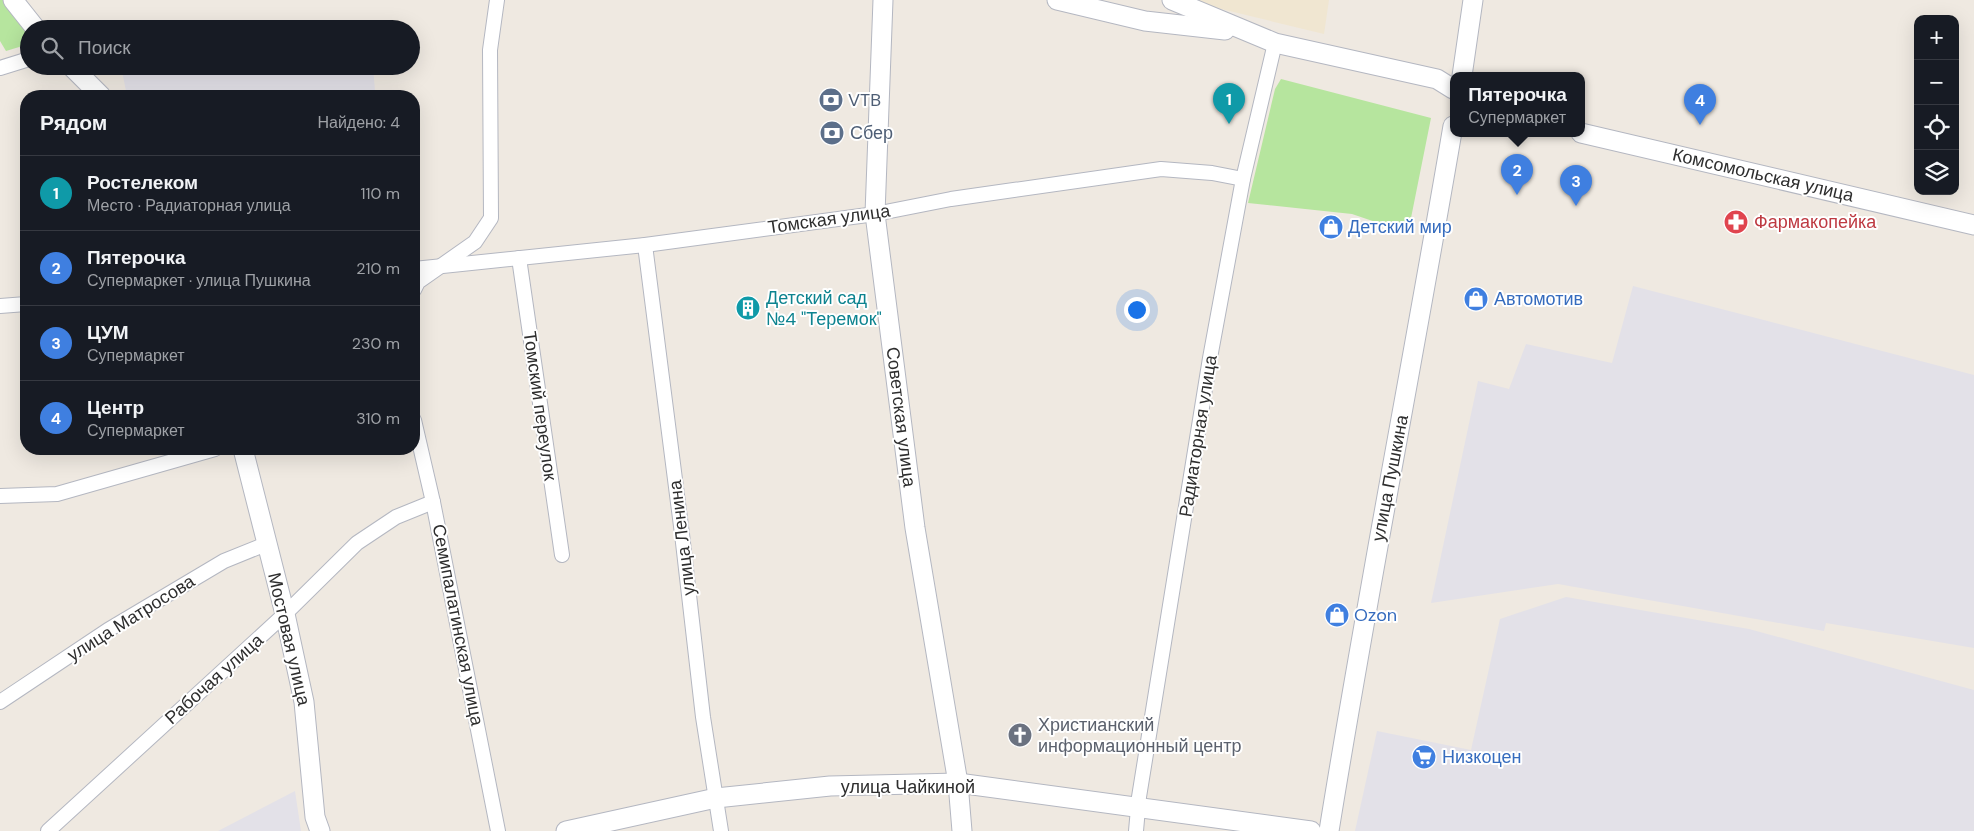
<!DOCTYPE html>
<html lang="ru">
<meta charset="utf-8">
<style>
:root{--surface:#171b24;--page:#20242c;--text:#f1f3f6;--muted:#9ea1a6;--line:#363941;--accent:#b45309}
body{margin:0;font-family:"DM Sans",sans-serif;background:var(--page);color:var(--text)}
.controls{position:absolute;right:15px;top:15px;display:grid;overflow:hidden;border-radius:10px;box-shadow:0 5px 20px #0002}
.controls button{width:45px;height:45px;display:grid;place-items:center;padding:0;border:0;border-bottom:1px solid var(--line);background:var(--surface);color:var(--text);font:25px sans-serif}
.you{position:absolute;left:1136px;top:309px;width:18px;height:18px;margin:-12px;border:4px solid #fff;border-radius:50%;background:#1a73e8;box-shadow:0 0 0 8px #1a73e833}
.badge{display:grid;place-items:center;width:32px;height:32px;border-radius:50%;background:var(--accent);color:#fff;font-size:16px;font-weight:700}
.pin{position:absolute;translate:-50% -41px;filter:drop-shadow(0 1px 2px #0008)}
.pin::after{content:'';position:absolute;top:26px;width:18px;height:15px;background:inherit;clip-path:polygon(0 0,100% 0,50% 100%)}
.popup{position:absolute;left:1450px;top:72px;width:135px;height:65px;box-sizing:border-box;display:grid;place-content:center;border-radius:10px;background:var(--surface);filter:drop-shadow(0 1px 4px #0005);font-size:16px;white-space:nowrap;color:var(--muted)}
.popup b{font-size:19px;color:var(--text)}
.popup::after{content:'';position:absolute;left:50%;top:100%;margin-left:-10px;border:10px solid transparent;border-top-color:var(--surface)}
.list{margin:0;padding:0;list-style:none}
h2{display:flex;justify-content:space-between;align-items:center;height:65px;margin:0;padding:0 20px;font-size:21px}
h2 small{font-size:16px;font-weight:400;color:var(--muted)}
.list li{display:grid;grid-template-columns:32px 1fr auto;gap:15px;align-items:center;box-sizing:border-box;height:75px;padding:0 20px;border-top:1px solid var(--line)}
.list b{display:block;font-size:19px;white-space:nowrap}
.list p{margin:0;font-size:16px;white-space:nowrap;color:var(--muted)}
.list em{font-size:16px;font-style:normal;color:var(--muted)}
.icon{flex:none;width:28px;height:28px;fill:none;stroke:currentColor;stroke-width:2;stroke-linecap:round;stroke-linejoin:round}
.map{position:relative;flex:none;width:1974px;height:831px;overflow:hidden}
.search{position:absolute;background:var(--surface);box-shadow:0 5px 20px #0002;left:20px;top:20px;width:400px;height:55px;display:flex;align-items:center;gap:12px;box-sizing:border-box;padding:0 18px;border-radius:28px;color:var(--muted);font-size:19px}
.panel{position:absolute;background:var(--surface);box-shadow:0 5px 20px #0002;left:20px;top:90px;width:400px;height:365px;border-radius:20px}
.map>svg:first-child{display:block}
</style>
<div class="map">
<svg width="1974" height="831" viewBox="0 0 1974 831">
<rect width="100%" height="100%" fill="#efe9e1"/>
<!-- industrial -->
<g fill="#e3e1e8">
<path d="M355 20 367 29H305Z"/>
<path d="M121 66H373L375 91 368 96H127Z"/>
<path d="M1633 286 1974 375V648L1826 623 1824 631 1558 584 1431 603 1478 381 1509 389 1526 344 1612 363Z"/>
<path d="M1566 597 1749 629 1974 690V831H1355L1377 731 1471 750 1500 619Z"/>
<path d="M295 791 301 831H218Z"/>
</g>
<!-- education -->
<path fill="#f0e6d1" d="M1184 0H1329L1324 34Z"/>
<!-- green -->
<g fill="#b6e59e">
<path d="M0 0H6L29 34V44L6 51 0 41Z"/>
<path d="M1281 79 1431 118 1408 233 1352 214 1248 203 1275 89Z"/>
</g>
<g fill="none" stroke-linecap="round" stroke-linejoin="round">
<defs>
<g id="street">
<path d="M0 68 29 59"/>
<path d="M645 245 682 534 703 717 721 831"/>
<path d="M519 258 562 555"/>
<path d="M414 269 645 245 875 214 951 199 1161 169 1212 173 1243 179"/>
<path d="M414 290 418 282 475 242 491 218 490 50 497 0"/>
<path d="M0 306 26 304"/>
<path d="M414 420 433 502 498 831"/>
<path d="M0 496 57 494 215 449"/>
<path d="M0 702 108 630 224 561 266 544"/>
<path d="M48 831 285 614 357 543 396 517 433 502"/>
<path d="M1136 831 1139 797 1210 358 1243 179 1275 43"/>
</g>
<g id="secondary">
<path d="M13 0 36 29"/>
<path d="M883 0 875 214 915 528 958 783 962 831"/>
<path d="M1057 0 1145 21 1225 30"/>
<path d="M1172 0 1275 43 1437 79 1453 89"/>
<path d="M71 66 101 96"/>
<path d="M1462 76 1473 0"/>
<path d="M1581 133 1974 225"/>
<path d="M243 449 285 614 304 702 315 817 320 831"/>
<path d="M566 831 716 798 830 786 958 783 1311 831"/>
<path d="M1329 831C1367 595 1413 361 1453 126"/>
</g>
</defs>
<!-- street casing -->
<use href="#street" stroke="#b4b7c1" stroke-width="16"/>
<!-- secondary casing -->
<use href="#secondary" stroke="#b4b7c1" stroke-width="21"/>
<!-- street -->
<use href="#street" stroke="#fff" stroke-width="14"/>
<!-- secondary -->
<use href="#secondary" stroke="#fff" stroke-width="19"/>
</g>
<!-- icons -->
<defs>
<symbol id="bank-disc" viewBox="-11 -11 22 22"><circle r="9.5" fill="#5c6f8a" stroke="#fff"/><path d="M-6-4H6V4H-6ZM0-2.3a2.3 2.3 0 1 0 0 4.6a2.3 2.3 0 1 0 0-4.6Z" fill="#fff"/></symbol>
<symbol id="pharmacy-disc" viewBox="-11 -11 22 22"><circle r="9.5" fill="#e0444e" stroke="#fff"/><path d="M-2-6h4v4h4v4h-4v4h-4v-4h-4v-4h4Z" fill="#fff"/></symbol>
<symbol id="shop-disc" viewBox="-11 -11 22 22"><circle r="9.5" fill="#3f7fe0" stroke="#fff"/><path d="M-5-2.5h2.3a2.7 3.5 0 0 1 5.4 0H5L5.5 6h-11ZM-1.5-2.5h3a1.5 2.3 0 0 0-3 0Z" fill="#fff"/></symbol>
<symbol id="building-disc" viewBox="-11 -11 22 22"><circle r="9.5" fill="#0f9aa8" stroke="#fff"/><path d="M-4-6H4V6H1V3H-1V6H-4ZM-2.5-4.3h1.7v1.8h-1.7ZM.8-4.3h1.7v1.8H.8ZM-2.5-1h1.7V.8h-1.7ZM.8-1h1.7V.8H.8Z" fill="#fff"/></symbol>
<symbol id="church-disc" viewBox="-11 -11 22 22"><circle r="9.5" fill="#6b7280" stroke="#fff"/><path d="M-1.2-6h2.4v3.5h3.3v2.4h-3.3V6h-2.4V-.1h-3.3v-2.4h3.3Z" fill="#fff"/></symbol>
<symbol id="supermarket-disc" viewBox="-11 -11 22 22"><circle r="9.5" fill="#3f7fe0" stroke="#fff"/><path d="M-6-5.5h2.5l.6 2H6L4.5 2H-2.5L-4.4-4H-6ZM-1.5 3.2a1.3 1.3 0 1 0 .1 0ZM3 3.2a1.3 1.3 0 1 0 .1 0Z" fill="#fff"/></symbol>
</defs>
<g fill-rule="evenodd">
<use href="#bank-disc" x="817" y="86" width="28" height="28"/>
<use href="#bank-disc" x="818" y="119" width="28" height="28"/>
<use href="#pharmacy-disc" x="1722" y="208" width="28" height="28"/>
<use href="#shop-disc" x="1317" y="213" width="28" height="28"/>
<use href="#shop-disc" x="1462" y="285" width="28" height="28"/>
<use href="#building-disc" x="734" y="294" width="28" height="28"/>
<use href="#shop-disc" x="1323" y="601" width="28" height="28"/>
<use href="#church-disc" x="1006" y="721" width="28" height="28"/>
<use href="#supermarket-disc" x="1410" y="743" width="28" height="28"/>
</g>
<g text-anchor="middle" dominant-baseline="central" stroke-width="4" stroke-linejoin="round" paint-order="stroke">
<!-- service labels -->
<g font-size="18" fill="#4e5e75" stroke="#fff" text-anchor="start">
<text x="848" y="100">VTB</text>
<text x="850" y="133">Сбер</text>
</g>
<!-- street labels -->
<g font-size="18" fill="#2e2e2e" stroke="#fff">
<text transform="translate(1763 175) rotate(13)">Комсомольская улица</text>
<text transform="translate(829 219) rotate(-8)">Томская улица</text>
<text transform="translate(540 406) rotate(82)">Томский переулок</text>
<text transform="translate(901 417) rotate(83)">Советская улица</text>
<text transform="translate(1198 436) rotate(-81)">Радиаторная улица</text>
<text transform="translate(1390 478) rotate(-79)">улица Пушкина</text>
<text transform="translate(682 538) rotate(-97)">улица Ленина</text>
<text transform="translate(131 618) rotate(-32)">улица Матросова</text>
<text transform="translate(458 625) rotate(79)">Семипалатинская улица</text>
<text transform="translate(289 639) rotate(77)">Мостовая улица</text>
<text transform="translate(214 679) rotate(-42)">Рабочая улица</text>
<text x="908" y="787">улица Чайкиной</text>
</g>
<!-- health labels -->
<g font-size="18" fill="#be3a42" stroke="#fff" text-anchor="start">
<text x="1754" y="222">Фармакопейка</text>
</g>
<!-- shop labels -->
<g font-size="18" fill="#366cbe" stroke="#fff" text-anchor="start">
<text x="1348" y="227">Детский мир</text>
<text x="1494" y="299">Автомотив</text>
<text x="1354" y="615">Ozon</text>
<text x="1442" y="757">Низкоцен</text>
</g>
<!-- culture labels -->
<g font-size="18" fill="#0d838f" stroke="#fff" text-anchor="start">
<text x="766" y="298">Детский сад<tspan x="766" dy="21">№4 "Теремок"</tspan></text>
</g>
<!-- worship labels -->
<g font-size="18" fill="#5b616d" stroke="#fff" text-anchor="start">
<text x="1038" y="725">Христианский<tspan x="1038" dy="21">информационный центр</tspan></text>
</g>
</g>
</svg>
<div class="controls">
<button>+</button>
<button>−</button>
<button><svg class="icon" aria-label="locate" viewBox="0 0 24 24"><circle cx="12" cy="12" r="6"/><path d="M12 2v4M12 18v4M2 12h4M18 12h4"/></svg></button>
<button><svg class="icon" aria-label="layers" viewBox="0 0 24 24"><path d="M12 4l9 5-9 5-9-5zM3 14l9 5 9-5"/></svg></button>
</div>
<div class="you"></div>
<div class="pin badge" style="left:1229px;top:124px;background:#0f9aa8">1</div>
<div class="pin badge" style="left:1517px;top:195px;background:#3f7fe0">2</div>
<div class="popup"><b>Пятерочка</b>Супермаркет</div>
<div class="pin badge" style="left:1576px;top:206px;background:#3f7fe0">3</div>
<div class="pin badge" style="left:1700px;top:125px;background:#3f7fe0">4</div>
<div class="search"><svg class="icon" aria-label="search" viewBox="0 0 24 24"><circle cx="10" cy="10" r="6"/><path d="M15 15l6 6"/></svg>Поиск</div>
<section class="panel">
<h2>Рядом<small>Найдено: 4</small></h2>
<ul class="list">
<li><span class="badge" style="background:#0f9aa8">1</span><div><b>Ростелеком</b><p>Место · Радиаторная улица</p></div><em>110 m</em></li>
<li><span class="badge" style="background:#3f7fe0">2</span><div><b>Пятерочка</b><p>Супермаркет · улица Пушкина</p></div><em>210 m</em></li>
<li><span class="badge" style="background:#3f7fe0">3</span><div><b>ЦУМ</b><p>Супермаркет</p></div><em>230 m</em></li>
<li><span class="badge" style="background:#3f7fe0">4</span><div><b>Центр</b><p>Супермаркет</p></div><em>310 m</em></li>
</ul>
</section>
</div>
